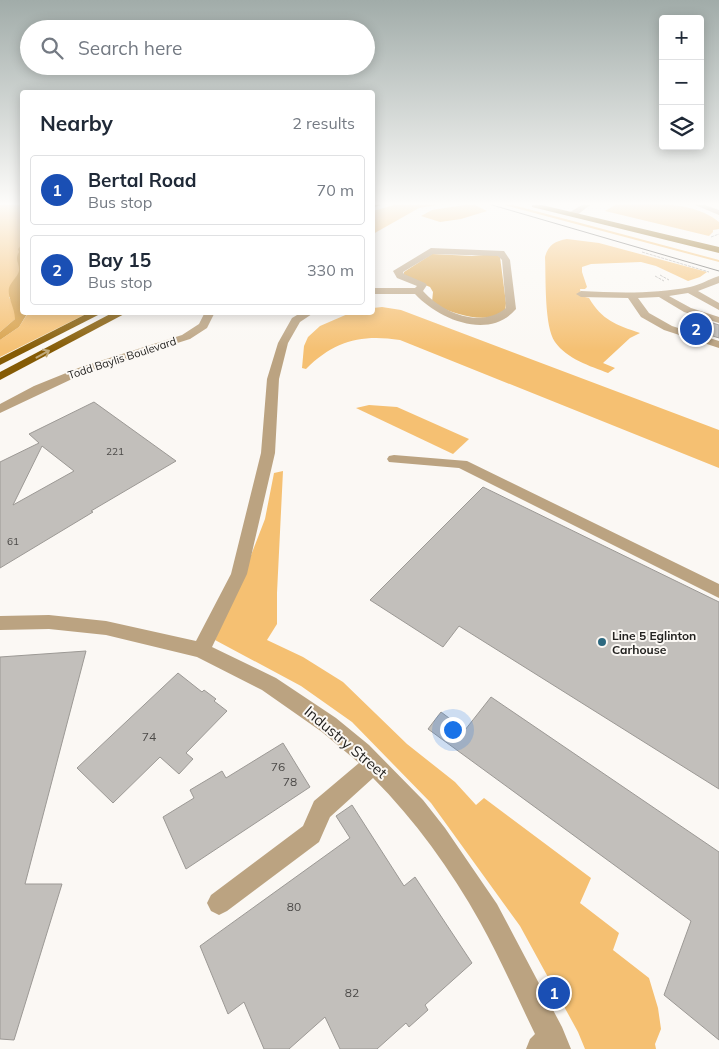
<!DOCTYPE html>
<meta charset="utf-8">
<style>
:root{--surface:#fff;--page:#f2f2f3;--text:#1f2937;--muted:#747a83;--line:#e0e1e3;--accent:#1a73e8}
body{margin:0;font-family:Mulish,sans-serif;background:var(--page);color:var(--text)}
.controls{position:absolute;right:15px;top:15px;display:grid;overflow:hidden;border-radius:5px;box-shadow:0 2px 12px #0003}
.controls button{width:45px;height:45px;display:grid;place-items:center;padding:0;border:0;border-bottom:1px solid var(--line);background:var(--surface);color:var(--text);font:25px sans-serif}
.you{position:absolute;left:452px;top:729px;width:18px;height:18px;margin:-12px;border:4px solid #fff;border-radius:50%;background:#1a73e8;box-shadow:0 0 0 8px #1a73e833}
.badge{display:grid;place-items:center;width:32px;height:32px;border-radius:50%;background:var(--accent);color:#fff;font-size:16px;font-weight:700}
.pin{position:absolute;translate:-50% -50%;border:2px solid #fff;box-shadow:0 1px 5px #0006}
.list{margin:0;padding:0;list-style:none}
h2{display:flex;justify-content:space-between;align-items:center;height:65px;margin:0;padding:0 20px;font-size:21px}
h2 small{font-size:16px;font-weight:400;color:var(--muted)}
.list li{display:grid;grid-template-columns:32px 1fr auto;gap:15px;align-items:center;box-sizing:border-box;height:70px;margin:0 10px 10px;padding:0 10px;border:1px solid var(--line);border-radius:5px}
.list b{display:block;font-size:19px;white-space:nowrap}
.list p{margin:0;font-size:16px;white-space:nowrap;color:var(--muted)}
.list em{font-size:16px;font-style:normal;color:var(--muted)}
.icon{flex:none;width:28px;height:28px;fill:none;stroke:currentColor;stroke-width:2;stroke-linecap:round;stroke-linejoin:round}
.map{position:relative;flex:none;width:719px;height:1049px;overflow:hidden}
.search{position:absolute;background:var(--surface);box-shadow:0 2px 12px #0003;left:20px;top:20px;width:355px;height:55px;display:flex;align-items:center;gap:12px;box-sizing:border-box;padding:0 18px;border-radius:28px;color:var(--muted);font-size:19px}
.panel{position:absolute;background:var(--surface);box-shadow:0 2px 12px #0003;left:20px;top:90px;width:355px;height:225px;border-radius:5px}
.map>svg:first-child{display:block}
</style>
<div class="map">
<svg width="719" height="1049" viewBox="0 0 719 1049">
<rect width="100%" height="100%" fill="#fbf8f4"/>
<!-- green -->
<g fill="#f5c072">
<path d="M0 205H22V300L9 297 15 308V319L0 332Z"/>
<path d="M394 205H437L419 208 373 234V211Z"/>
<path d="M464 205H475L487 211 461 219 440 222 421 216 432 210Z"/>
<path d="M504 205H513L719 260V262Z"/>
<path d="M615 205C650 205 690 199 719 222V229L713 230V232L709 236 605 211Z"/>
<path d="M567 239 599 243 707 272 700 277 688 281 656 266 641 262 591 264 582 267V272L587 287 585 289H580L581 296 589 298C602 320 616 325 640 333L630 338 603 363 615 368 608 373C590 366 567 359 555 342 544 327 546 277 545 257 548 245 555 241 567 239Z"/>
<path d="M382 307 401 310 719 430V468L400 340C361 334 334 341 306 369L302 368 304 346 308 337 320 326 350 313 372 312 373 308Z"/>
<path d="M28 313H88L0 357V340L19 327Z"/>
<path d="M369 405 397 407 469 439 453 454 356 408Z"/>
<path d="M283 471 277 593V624L267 640 303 657 343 682 407 744 455 782 476 805 484 798 591 878 580 903 619 933 613 950 649 978 658 1008 661 1029 655 1044 656 1049H585L578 1032 520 926 431 803 352 722 301 686 215 640 243 576 265 519 274 473Z"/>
</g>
<!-- water -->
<g fill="#d8a14a">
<path d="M22 244V312L28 313 27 314 19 327 0 340V332L15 319C15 308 7 297 9 288 11 281 17 278 19 271 20 263 14 260 19 252L18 249Z"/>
<path d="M432 254 472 256 495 254 500 257 506 303 505 313C481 324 458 314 436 306L432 302 433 292 430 287 404 276V272Z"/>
</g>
<!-- building -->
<g fill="#c2bfbb" stroke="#9c9995" fill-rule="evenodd">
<path d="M697 318 719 325V338L688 328Z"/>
<path d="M94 402 176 461 91 511 93 512 0 568V462L39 443 29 434ZM42 446 74 471 13 505Z"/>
<path d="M483 487 719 602V789L459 626 443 647 370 600Z"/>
<path d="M86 651 25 884H62L14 1040 0 1039V657Z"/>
<path d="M178 673 202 692 204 690 216 699 214 701 227 711 186 753 193 759 179 774 160 757 113 803 77 768Z"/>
<path d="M491 697 719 852V1040L664 995 691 921 428 729 441 712 465 730Z"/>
<path d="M283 743 310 787 186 869 163 817 194 798 190 790 222 771 226 778Z"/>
<path d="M352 805 404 886 415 877 472 963 425 1005 428 1010 409 1027 406 1023 377 1049H340L325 1017 289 1049H264L244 1002 228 1014 200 946 350 838 336 816Z"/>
</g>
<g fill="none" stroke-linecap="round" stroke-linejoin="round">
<!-- path -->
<g stroke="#b1aeab" stroke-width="1" stroke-dasharray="3 1" stroke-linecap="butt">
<path d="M711 237 719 234"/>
<path d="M642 252 709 272"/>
<path d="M660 275 669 280"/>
<path d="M655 276 664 281"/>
</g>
<!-- minor -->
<g fill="#bba381" fill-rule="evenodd">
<path d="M582 205H590L576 216H570V212Z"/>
<path d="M695 205H705L719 210V215Z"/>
<path d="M431 248 504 251 510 260 516 309C489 341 438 319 415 294H372V288H415L417 286 397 278 393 271ZM433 254 498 256 502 260 506 308C480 329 443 313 423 291L427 285 425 283 404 274 403 272Z"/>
<path d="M719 276V283L698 291 719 303V310L688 293 669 296 691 308 719 317V323L684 312 659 297 638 298 649 313 672 326 719 341V348L664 330 641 317 628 298 581 297 576 294 581 291C617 293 655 294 690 287 700 285 709 279 719 276Z"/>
<path d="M205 312H215L207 328 190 339 89 371 0 413V404L34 386 81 367 182 335 199 324Z"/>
<path d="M302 312H315L300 322 288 343 279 379 275 453 247 574 212 647 276 678 336 718 369 745 423 800 445 828 497 904 562 1027 571 1049H526L530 1039 535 1034C517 997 500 958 480 922 451 870 415 820 373 778L330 817 319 842 227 911 219 915 211 911 207 903 211 895 303 826 314 801 359 763 322 732 262 690 197 657 106 635 49 629 0 630V616L49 615 106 621 196 641 231 574 261 453 267 379 278 343 292 318Z"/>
<path d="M394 455 467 461 719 584V598L459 468 389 462 387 459 389 456Z"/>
</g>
<!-- major -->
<g fill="#855b05" fill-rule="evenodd">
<path d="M372 205H380L372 208Z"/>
<path d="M532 205H542L719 247V253L532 207Z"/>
<path d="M90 312H104L0 365V358Z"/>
<path d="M114 312H128L0 380V372Z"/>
</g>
<!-- tram -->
<path stroke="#555451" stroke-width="1" d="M492 205 719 271"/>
</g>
<!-- one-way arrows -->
<defs><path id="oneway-shaft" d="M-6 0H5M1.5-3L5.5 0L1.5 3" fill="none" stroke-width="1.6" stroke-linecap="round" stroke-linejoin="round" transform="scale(1.25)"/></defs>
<use stroke="#c0aa7c" href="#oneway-shaft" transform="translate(43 354) rotate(-29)"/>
<!-- sky -->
<linearGradient id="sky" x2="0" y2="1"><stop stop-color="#a1aca9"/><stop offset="0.58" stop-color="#fdfcfa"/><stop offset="1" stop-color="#fdfcfa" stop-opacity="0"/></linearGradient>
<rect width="719" height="351" fill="url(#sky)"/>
<!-- markers -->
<circle fill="#2c687f" stroke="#fbf8f4" stroke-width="2" cx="602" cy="642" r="5"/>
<g text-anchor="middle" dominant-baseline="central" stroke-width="4" stroke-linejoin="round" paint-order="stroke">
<!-- number labels -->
<g font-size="10" fill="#4b4947">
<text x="115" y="451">221</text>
<text x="13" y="541">61</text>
</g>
<!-- far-street labels -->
<g font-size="11" fill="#232220" stroke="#fbf8f4">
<text transform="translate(122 358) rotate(-18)">Todd Baylis Boulevard</text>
</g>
<!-- poi labels -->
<g font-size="12" font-weight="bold" fill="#232220" stroke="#fbf8f4" text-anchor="start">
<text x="612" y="635">Line 5 Eglinton<tspan x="612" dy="14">Carhouse</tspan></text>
</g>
<!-- near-number labels -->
<g font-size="12" fill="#4b4947">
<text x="149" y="736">74</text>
<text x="278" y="766">76</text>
<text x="290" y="781">78</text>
<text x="294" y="906">80</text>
<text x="352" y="992">82</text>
</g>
<!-- near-street labels -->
<g font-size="15" fill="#232220" stroke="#fbf8f4">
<text transform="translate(346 742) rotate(40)">Industry Street</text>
</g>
</g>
</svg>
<div class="controls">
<button>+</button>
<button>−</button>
<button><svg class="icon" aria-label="layers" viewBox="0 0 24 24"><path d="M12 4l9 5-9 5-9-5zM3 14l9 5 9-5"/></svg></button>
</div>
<div class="you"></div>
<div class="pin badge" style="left:554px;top:993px;background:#1a4fb4">1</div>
<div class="pin badge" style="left:696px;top:329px;background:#1a4fb4">2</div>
<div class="search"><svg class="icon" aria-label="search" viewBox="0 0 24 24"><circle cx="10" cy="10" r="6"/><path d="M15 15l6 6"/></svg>Search here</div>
<section class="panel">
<h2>Nearby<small>2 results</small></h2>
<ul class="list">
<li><span class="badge" style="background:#1a4fb4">1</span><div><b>Bertal Road</b><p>Bus stop</p></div><em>70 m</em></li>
<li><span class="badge" style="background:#1a4fb4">2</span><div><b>Bay 15</b><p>Bus stop</p></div><em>330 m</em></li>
</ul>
</section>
</div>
